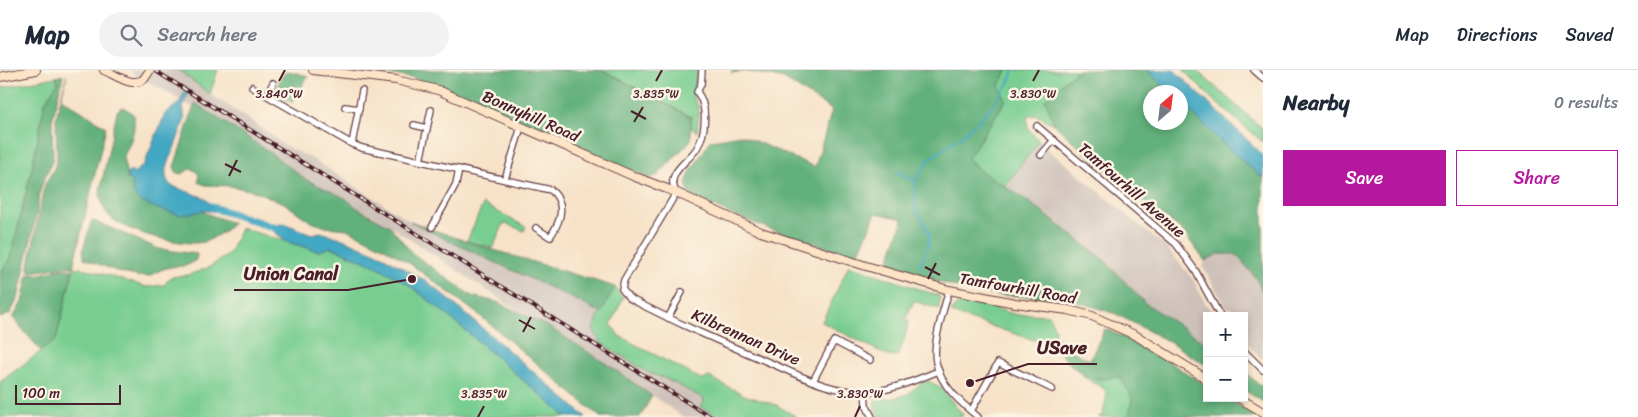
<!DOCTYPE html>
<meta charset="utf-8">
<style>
:root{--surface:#fff;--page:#f2f2f3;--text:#1f2937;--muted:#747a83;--line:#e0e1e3;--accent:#b5179e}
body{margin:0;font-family:Sriracha,sans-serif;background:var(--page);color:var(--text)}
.controls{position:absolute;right:15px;bottom:15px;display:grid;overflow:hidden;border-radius:0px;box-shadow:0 2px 8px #0003}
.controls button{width:45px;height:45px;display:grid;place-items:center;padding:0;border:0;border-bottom:1px solid var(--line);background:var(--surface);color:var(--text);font:25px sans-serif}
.compass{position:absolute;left:1143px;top:15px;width:45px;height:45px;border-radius:50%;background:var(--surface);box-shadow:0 2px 8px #0003;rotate:28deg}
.scale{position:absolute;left:15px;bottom:12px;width:106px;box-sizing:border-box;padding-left:5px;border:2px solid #4a1f2b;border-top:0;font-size:14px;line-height:18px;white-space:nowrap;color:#4a1f2b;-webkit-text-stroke:4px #fcf5e5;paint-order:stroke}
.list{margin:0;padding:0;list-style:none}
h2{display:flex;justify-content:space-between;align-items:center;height:65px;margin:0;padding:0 20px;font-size:21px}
h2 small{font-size:16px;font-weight:400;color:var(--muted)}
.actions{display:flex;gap:10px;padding:15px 20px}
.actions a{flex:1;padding:11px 0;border:1px solid var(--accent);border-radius:0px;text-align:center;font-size:18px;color:var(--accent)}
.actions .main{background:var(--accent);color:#fff}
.icon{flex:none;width:28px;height:28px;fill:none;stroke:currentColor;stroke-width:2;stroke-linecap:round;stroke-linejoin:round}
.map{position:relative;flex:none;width:1263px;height:347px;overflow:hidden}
header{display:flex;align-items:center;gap:30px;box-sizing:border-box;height:70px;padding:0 25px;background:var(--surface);border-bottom:1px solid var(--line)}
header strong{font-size:24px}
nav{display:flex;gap:28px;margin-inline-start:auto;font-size:18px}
.search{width:350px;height:45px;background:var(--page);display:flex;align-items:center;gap:12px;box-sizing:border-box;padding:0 18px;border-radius:28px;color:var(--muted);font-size:19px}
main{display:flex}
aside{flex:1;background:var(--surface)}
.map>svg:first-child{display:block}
</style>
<header>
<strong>Map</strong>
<div class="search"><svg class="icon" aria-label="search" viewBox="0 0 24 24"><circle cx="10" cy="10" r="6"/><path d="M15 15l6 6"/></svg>Search here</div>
<nav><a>Map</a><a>Directions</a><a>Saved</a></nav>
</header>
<main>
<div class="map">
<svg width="1263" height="347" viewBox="0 0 1263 347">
<rect width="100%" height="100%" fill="#fcf5e5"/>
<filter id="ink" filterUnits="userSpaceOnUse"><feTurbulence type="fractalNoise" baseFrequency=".02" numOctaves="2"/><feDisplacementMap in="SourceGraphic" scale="10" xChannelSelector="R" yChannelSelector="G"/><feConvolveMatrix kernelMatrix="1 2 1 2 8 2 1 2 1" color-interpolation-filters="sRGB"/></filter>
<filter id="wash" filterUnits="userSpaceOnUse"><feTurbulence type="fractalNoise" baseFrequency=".0096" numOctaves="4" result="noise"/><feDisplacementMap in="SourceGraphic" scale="20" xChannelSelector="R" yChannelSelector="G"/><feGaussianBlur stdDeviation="1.12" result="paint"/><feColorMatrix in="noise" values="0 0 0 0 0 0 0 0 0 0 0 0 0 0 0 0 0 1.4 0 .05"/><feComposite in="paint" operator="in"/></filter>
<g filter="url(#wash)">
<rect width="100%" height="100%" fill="#f7e2c8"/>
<!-- industrial -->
<g fill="#cec1ba">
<path d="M130 0H178L210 24 268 62 283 75 311 88 410 151 557 221 601 243 593 259 649 303 664 308 703 328 704 332 701 337 718 347H683L610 296 547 257 526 246 390 156 357 138 345 128 305 109 268 81 194 33 192 37 149 12 143 6 137 7Z"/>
<path d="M1039 71 1051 82 1167 178 1193 210 1213 246H1207V274L1145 233 1104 190 1025 129 1005 116Z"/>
<path d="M1218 184H1236L1256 208 1263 223V290L1244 270V246H1237L1234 239 1226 237 1203 197 1205 191Z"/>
</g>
<!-- green -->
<g fill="#78cd91" stroke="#61765e">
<path d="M178 0H218L210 24Z"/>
<path d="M602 0H697L693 27 698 36 699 42 697 62 691 57 692 47Z"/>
<path d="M1007 0H1079L1070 6 1045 29 1055 55 1036 45 1027 47 1028 58 1039 71 1005 116 979 100 968 88 1006 30 999 16Z"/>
<path d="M1183 0H1196L1263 59V72L1212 29Z"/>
<path d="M56 7 58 12 45 32 32 98 10 190 0 203V18Z"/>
<path d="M483 134 526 157 524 161 504 153 493 178 467 171Z"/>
<path d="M241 158 311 179 319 181 331 177 378 197 406 213 418 222 446 244 566 347H0V312L56 270 74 197 86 199 147 217 164 215 171 207 188 205 208 198 229 184Z"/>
<path d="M849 195 939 226 940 230 939 239 914 231 905 249 909 250 904 270 898 285 890 287 822 252Z"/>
<path d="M615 217 623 228 611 254 619 266 703 310 709 307 744 325 776 335 797 347H718L701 337 704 332 703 328 664 308 649 303 601 273 593 259 603 237Z"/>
<path d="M965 230 1018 245 1030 244 1049 245 1055 259 1053 272 1046 274 951 243 954 237Z"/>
<path d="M1105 259 1145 277 1206 316 1190 347H1098L1103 345 1107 323 1103 318 1082 306Z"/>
<path d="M928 311 940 317 963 345 962 347H880L877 343 874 333 876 329 880 327 891 329 908 324 922 312Z"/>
</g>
<!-- forest -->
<g fill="#62b07b" stroke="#566853">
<path d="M356 0H602L691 47V70L658 105 648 108 445 18 414 8Z"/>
<path d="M733 0H1007L999 16 1006 30 968 88 979 100 1025 129 1104 190 1145 233 1207 274V296L1168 271 1116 244 1075 231 1062 228 999 225 959 218 887 196 903 149 876 143 857 187C801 169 742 153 689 124L686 113 691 101 711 70 741 65 815 97 832 40 784 9 746 1 731 3Z"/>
<path d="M1079 0H1146L1170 22H1150V52H1180L1181 33 1232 82 1263 108V223L1256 208 1236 184H1218L1205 191 1181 159 1150 137 1080 78 1055 55 1045 29 1070 6Z"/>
<path d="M289 1 308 6 292 33 276 23C278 15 280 4 289 1Z"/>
<path d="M63 5 52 51 53 89 43 112 39 125 37 142 18 228 10 244 0 248V203L10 190 32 98 45 32 58 12 56 7Z"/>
<path d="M67 5 61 28 106 57 73 197H64L32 202 28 201 43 122 46 112 54 99 57 89 56 48Z"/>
<path d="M195 33 268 81 305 109 345 128 357 138 390 156 412 183 472 226 497 232 547 256 610 296 652 326 640 347H600L479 245 408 192 381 176 347 159 326 157 311 152 284 133 254 121 230 116 205 115 198 112 199 109 198 103 191 98 182 104 177 103 174 97Z"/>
<path d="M122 37 128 40 134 45C136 63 130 73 123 88L128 109 132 111V120L193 142 200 141 233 153C229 159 211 170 204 172 182 177 125 162 109 146 102 138 101 131 100 121L117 41Z"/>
<path d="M92 150 159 179 197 184 196 190C183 200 180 194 167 198 160 199 155 204 149 206 131 209 101 195 84 188L83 179Z"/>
<path d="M410 151C477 177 546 195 615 217L601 243C538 210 472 184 410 151Z"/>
<path d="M64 199 73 200 56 270 41 281 13 248 22 232 28 204 35 205Z"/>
<path d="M1105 259 1145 277 1207 316V328H1227L1258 347H1129L1132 328 1121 308C1111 306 1105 310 1097 309 1084 308 1062 290 1057 277 1056 275 1056 272 1056 269L1058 268C1071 278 1073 283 1090 290Z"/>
<path d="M1244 302 1263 317V332L1244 320Z"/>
</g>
<!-- water -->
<g fill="#43a8c3" stroke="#466477">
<path d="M1146 0H1174L1263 85V108L1232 82 1181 33 1180 22H1170Z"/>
<path d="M187 18 190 20 183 35 185 49 166 100C165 107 167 112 172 116L205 128 214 137 213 141H203L181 145 159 139 139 131 134 124 132 112 128 109 127 104 131 101 134 103 144 94 165 44 179 33Z"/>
<path d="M283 153 312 164 320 162 338 167 381 185 429 213 445 226 586 347H566L446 244 418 222 406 213 378 197 331 177 319 181 311 179 285 171 273 160 274 157Z"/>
</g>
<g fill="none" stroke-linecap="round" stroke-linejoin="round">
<!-- stream -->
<g stroke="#43a8c3" stroke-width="2">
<path d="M897 102 915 111"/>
<path d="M919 197 929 174V162L915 137V111L930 89 964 64 989 40 1009 13 1014 0"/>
</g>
<!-- canal -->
<path stroke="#43a8c3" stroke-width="8" d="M205 135 282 160"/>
</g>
</g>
<g filter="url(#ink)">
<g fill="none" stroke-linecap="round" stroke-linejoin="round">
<defs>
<g id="street">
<path d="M702 0 701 14 697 22C708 36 706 63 697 78 691 88 680 94 675 104 670 114 675 115 675 123 675 126 673 128 672 130L624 210 622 219 629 228C674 252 721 272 768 292 799 305 831 323 866 322 891 321 915 310 939 301"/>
<path d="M1254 0 1263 8"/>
<path d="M252 17 352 74 362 78 551 120C567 134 561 151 550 167L536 158"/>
<path d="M267 25 273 13"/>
<path d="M345 37 359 39"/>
<path d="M414 55 427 58"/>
<path d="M1037 56 1176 174 1195 200 1220 246"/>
<path d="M352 74 362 21"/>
<path d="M1041 85 1054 70"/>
<path d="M420 91 431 40"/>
<path d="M505 109 521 57"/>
<path d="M432 157 456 114 459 99"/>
<path d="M949 220C944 239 932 273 936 292 940 315 961 333 978 347"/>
<path d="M668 248 682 222"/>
<path d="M1244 281 1263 300"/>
<path d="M813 311 834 271 870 290"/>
<path d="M865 322 866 335 872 347"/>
<path d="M971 341 998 293 1052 319"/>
</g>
<g id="secondary">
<path d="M104 0C116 5 133 18 144 9"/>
<path d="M313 0 396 10 438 20 633 106 675 122 761 162 866 196 949 220 1015 233 1068 240 1092 246 1135 265 1207 309"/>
<path d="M0 7 36 0"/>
<path d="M1239 328 1263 342"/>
</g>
</defs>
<!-- street casing -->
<use href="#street" stroke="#643c43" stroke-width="8"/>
<!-- secondary casing -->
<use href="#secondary" stroke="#643c43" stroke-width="10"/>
<!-- street -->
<use href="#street" stroke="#fff" stroke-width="5.5"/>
<!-- secondary -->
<use href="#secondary" stroke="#fee4c6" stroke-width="8"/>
<defs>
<path id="rail" d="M154 0 711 347"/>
</defs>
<!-- rail casing -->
<use href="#rail" stroke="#4a1f2b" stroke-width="4"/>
<!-- rail -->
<use href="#rail" stroke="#fcf5e5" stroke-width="2" stroke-dasharray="5.5" stroke-linecap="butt"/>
<defs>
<path id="secondary-bridge" d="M144 9 150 0"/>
</defs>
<!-- secondary-bridge casing -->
<use href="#secondary-bridge" stroke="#643c43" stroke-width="10" stroke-linecap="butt"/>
<!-- secondary-bridge -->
<use href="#secondary-bridge" stroke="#fee4c6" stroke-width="8"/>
</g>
</g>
<!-- ticks -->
<path fill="none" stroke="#4a1f2b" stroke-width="2" d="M279 11 285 0M656 11 662 0M1033 11 1039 0M631 41 646 49M634 52 643 37M225 94 241 102M229 106 237 90M925 197 940 205M928 209 936 193M519 250 535 259M523 262 531 247M478 347 484 336M855 347 860 336"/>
<g text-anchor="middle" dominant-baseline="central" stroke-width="5" stroke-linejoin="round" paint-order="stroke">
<!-- street labels -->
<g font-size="16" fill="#4a1f2b" stroke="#fcf5e5">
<text transform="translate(531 46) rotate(24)">Bonnyhill Road</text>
<text transform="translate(1132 120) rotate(41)">Tamfourhill Avenue</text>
<text transform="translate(1018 218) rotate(10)">Tamfourhill Road</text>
<text transform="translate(746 267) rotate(24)">Kilbrennan Drive</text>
</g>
</g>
<g font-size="12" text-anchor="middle" fill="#4a1f2b" stroke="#fcf5e5" stroke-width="5" stroke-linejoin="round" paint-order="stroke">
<text x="279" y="28">3.840°W</text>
<text x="656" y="28">3.835°W</text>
<text x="1033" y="28">3.830°W</text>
<text x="484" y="328">3.835°W</text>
<text x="860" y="328">3.830°W</text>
</g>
<!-- callouts -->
<path fill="none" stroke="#4a1f2b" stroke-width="2" d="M412 209L348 220H234M970 313L1028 294H1097"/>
<g fill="#4a1f2b" stroke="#fcf5e5" stroke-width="2">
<circle cx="412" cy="209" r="5"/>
<circle cx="970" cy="313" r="5"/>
</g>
<g font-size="18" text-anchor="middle" font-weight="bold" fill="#4a1f2b" stroke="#fcf5e5" stroke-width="5" stroke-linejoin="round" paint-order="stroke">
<text x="291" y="210">Union Canal</text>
<text x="1062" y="284">USave</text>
</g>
</svg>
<div class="controls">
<button>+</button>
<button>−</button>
</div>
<svg class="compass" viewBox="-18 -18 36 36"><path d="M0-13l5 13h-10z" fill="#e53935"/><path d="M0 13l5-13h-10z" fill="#747a83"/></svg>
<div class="scale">100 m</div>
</div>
<aside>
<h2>Nearby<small>0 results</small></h2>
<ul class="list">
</ul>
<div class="actions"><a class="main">Save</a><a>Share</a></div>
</aside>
</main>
